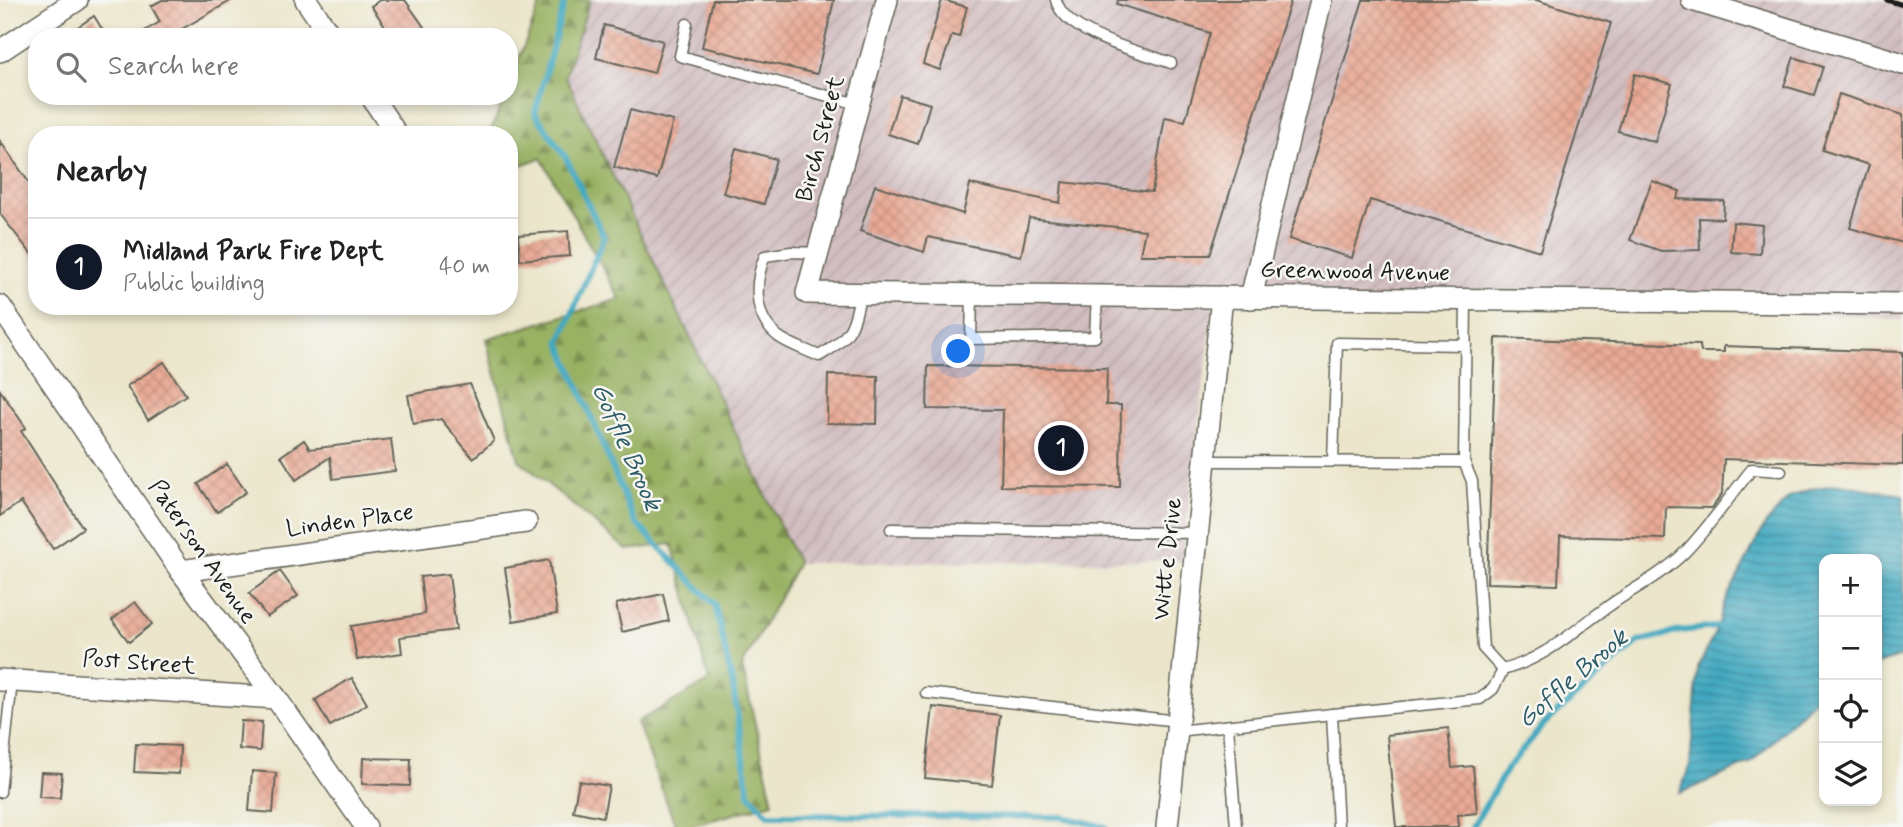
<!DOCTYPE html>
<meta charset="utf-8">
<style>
:root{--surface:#fff;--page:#f6f6f6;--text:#222;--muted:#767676;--line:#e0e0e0;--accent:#111827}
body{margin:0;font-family:Mynerve,sans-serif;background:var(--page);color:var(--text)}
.controls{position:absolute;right:21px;bottom:21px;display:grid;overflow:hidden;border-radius:14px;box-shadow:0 4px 10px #0003}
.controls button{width:63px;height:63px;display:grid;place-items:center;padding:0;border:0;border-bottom:2px solid var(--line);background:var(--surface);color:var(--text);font:35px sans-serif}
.you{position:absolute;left:959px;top:352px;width:24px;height:24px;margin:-18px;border:5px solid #fff;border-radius:50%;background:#1a73e8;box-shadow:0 0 0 10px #1a73e833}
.badge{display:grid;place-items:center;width:46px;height:46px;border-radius:50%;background:var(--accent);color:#fff;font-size:23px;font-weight:700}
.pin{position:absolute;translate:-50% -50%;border:4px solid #fff;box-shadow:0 2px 7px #0006}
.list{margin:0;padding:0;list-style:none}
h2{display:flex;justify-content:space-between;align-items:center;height:91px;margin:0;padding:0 28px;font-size:30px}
h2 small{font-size:23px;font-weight:400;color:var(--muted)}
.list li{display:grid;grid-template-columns:46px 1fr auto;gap:21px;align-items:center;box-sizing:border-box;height:98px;padding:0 28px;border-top:2px solid var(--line)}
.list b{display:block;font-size:26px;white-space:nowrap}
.list p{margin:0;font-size:23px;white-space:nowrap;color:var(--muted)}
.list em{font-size:23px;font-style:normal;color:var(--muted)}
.icon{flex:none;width:38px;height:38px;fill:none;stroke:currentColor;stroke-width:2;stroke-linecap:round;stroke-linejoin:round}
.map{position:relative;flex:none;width:1903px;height:827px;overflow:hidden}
.search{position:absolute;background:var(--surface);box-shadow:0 4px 10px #0003;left:28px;top:28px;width:490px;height:77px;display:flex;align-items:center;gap:18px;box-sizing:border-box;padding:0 24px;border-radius:28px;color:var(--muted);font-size:26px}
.panel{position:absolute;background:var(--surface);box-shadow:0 4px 10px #0003;left:28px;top:126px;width:490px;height:189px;border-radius:28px}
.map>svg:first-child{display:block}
</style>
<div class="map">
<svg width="1903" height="827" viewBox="0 0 1903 827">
<defs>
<pattern id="industrial-furrows" width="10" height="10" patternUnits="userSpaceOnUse" patternTransform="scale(1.75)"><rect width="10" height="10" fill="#d2bec1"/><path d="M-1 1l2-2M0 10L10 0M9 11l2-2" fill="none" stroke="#b4a3a5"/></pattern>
<pattern id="forest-firs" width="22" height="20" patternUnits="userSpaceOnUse" patternTransform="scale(1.75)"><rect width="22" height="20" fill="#98b162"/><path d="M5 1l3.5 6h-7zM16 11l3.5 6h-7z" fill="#7b8f50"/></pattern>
<pattern id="water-rules" width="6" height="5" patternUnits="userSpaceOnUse" patternTransform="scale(1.75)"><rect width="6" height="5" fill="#40a8c0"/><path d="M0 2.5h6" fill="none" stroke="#35889b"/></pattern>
<pattern id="building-cross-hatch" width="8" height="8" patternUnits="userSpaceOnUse" patternTransform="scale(1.75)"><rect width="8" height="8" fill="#e9aa95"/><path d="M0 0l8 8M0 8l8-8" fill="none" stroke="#c79280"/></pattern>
</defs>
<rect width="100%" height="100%" fill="#f6f6f2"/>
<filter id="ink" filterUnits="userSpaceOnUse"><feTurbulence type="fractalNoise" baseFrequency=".0143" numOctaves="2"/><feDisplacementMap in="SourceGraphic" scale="14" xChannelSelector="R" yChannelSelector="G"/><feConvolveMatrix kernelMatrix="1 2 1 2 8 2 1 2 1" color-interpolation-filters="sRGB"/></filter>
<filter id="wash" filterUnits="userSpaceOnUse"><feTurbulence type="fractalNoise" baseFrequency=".00686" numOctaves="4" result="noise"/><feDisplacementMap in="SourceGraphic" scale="28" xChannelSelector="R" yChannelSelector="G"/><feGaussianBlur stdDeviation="1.57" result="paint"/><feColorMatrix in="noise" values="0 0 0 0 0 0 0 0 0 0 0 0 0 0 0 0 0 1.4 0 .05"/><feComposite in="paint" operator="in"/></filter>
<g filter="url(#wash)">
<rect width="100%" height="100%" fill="#ebe6cb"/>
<!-- industrial -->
<path fill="url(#industrial-furrows)" d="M590 0H1882L1903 5V320L1750 308 1214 301 1182 561 798 563 565 76Z"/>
<!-- forest -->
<path fill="url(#forest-firs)" stroke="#5a663f" stroke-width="2" d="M542 0H590L565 76 798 563 742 666 773 803 687 827H676L637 722 709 681 672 544 627 550 519 460 486 339 620 299 541 158 509 169V135H479L492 128 505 96H509V84Z"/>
<!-- water -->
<path fill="url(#water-rules)" stroke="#2e626e" stroke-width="2" d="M1840 484 1903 495V656L1877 664V559H1824V690L1751 763 1680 793 1690 764 1698 668 1718 626 1724 603 1766 523 1789 498 1811 489Z"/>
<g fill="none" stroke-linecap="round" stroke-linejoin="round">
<!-- stream -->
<g stroke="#40a8c0" stroke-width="6">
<path d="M565 0 535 113 566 158 604 237 560 342 635 522 715 605 733 686 749 794 768 815 1062 817 1106 827"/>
<path d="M1473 827 1506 770 1544 724 1638 642 1680 631 1724 626"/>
</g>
</g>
<g id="blocks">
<!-- building -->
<g fill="url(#building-cross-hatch)">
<path d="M162 0H232L168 37H134L160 22 151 6Z"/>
<path d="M380 0H405L431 37H393L371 6Z"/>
<path d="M713 0H834L817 74 702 47Z"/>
<path d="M942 0 967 7 959 37 952 35 940 70 923 64Z"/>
<path d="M1118 0H1291L1210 255H1140L1145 230 1029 218 1021 256 928 237 924 252 860 231 875 185 963 214 970 184 1060 203 1062 182 1152 192 1165 117 1185 121 1210 33 1117 4Z"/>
<path d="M1363 0H1536L1611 23 1540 251 1370 200 1352 258 1289 239Z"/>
<path d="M94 16 107 37H63Z"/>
<path d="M604 25 663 41 654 73 596 58Z"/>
<path d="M1794 57 1823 67 1814 95 1784 86Z"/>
<path d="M1635 74 1672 84 1655 142 1618 131Z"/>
<path d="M1839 94 1903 115V243L1850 228 1869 165 1822 150Z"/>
<path d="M900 95 930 104 918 144 888 134Z"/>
<path d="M630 110 673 121 657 179 614 167Z"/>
<path d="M0 141 37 194V261L0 214Z"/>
<path d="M736 148 776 159 764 204 723 193Z"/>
<path d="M1652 181 1680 191 1677 199 1724 201 1723 219 1699 218 1700 250 1661 251 1630 240Z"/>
<path d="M1733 222 1762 225 1760 254 1731 252Z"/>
<path d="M568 231 570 256 520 260 518 235Z"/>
<path d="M1496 338 1700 345 1701 352H1724V346L1903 352V465L1724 459 1722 494 1712 508 1666 507 1665 539 1560 536 1558 585 1487 583Z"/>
<path d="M164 362 186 395 148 420 127 386Z"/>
<path d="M928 366 1107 368 1106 405H1121L1120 487 1001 486 1003 410 927 409Z"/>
<path d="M828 375 878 376 877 424 827 423Z"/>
<path d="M470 384 494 441 473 458 441 419 413 424 408 395Z"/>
<path d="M0 390 26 428 21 431 83 528 53 549 21 502 0 516Z"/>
<path d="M391 439 395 471 333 479 330 457 296 480 281 456 304 440 310 449Z"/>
<path d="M227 464 246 492 217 512 198 484Z"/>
<path d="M549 560 557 614 513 621 505 568Z"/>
<path d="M280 571 298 596 267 617 249 593Z"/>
<path d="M449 574 456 630 400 637 402 653 357 660 351 626 425 614 420 577Z"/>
<path d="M663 594 669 621 622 632 616 604Z"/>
<path d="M135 602 152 624 129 642 112 620Z"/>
<path d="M352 678 367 704 330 726 315 700Z"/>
<path d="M933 707 1000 715 992 785 925 778Z"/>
<path d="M241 721 262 722 260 751 239 749Z"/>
<path d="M1448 728 1452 768 1473 766 1477 813 1458 815 1459 827H1396L1387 735Z"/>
<path d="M136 744 180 746 179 774 134 772Z"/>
<path d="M363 758 411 759 410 786 362 784Z"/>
<path d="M252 771 276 773 273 813 249 811Z"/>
<path d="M41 772 62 773 60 798 39 797Z"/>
<path d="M579 781 609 786 603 817 573 811Z"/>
</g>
</g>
</g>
<g filter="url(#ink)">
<use href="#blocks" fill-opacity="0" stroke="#646359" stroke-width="2"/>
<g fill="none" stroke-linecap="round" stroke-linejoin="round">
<defs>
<g id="service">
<path d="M1056 0C1064 34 1141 52 1171 63"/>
<path d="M687 24 680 56 858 104"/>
<path d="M818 253 791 252 765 256C754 282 753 318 779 337 790 345 807 350 819 356 849 339 855 328 860 293"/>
<path d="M972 295 971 339 1095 337 1097 296"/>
<path d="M1466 300 1464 462 1472 481 1483 648 1503 670C1551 656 1576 628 1616 601 1639 586 1665 572 1685 552 1710 526 1730 496 1752 469L1781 471"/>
<path d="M1205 461 1464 462"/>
<path d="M1333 461 1337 343 1466 345"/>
<path d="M891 529 1198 533"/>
<path d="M926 693 1178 721"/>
<path d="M1332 714 1480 699 1493 689 1503 670"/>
<path d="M1228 726 1236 827"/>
<path d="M1177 731 1332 714 1338 827"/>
<path d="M0 792 12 681"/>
</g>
<g id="minor">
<path d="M306 0 331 37"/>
<path d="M887 0 807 293 1903 304"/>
<path d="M1692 0 1903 64"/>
<path d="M0 51 77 0"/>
<path d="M371 96 397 135"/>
<path d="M1251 298 1321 0"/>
<path d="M0 306 181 571 276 698 366 827"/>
<path d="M181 571 526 522"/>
<path d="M0 680 276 698"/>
<path d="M1167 827 1222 297"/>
</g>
</defs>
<!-- service casing -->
<use href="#service" stroke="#646359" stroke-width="13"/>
<!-- minor casing -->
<use href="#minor" stroke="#646359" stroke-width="24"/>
<!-- service -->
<use href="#service" stroke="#fff" stroke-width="10"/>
<!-- minor -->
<use href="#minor" stroke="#fff" stroke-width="21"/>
<!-- rail -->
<path stroke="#1c1c1c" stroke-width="5" d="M1887 0 1903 5"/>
</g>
</g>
<g text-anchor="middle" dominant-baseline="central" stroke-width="5" stroke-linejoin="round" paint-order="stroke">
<!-- street labels -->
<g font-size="24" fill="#1c1c1c" stroke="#f6f6f2">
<text transform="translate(821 139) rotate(-75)">Birch Street</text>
<text transform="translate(1355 272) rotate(1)">Greenwood Avenue</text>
<text transform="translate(350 521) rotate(-8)">Linden Place</text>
<text transform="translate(202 552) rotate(55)">Paterson Avenue</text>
<text transform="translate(1168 559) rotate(-84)">Witte Drive</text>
<text transform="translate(139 663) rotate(4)">Post Street</text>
</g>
<!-- water labels -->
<g font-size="26" font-style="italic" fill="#2c5b66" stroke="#f6f6f2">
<text transform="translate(626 447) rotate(66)">Goffle Brook</text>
<text transform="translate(1573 679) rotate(-41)">Goffle Brook</text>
</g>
</g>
</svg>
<div class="controls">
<button>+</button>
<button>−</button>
<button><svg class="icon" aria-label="locate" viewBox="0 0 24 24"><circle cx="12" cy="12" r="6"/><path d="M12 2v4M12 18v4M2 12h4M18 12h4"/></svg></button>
<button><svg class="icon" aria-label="layers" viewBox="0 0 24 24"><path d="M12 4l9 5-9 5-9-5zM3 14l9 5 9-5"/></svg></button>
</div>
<div class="you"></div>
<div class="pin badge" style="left:1061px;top:448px">1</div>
<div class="search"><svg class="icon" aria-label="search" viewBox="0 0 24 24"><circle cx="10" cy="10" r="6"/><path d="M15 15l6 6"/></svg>Search here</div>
<section class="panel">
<h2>Nearby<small></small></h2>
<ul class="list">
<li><span class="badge">1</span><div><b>Midland Park Fire Dept</b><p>Public building</p></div><em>40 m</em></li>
</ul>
</section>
</div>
